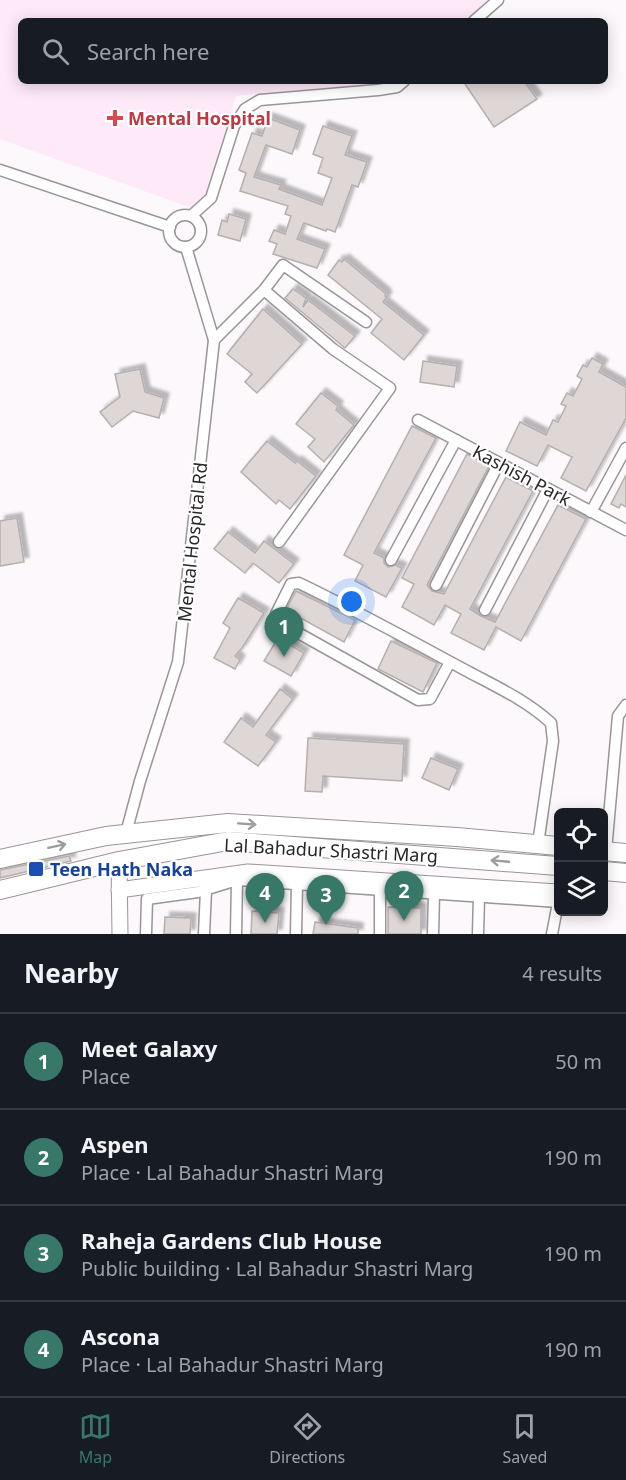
<!DOCTYPE html>
<meta charset="utf-8">
<style>
:root{--surface:#171b24;--page:#20242c;--text:#f1f3f6;--muted:#9ea1a6;--line:#363941;--accent:#377868}
body{margin:0;font-family:"Noto Sans",sans-serif;background:var(--page);color:var(--text)}
.controls{position:absolute;right:18px;bottom:18px;display:grid;overflow:hidden;border-radius:9px;box-shadow:0 3px 15px #0003}
.controls button{width:54px;height:54px;display:grid;place-items:center;padding:0;border:0;border-bottom:2px solid var(--line);background:var(--surface);color:var(--text);font:30px sans-serif}
.you{position:absolute;left:352px;top:602px;width:21px;height:21px;margin:-15px;border:4px solid #fff;border-radius:50%;background:#1a73e8;box-shadow:0 0 0 9px #1a73e833}
.badge{display:grid;place-items:center;width:39px;height:39px;border-radius:50%;background:var(--accent);color:#fff;font-size:20px;font-weight:700}
.pin{position:absolute;translate:-50% -50px;filter:drop-shadow(0 2px 3px #0008)}
.pin::after{content:'';position:absolute;top:32px;width:21px;height:18px;background:inherit;clip-path:polygon(0 0,100% 0,50% 100%)}
.list{margin:0;padding:0;list-style:none}
h2{display:flex;justify-content:space-between;align-items:center;height:78px;margin:0;padding:0 24px;font-size:26px}
h2 small{font-size:20px;font-weight:400;color:var(--muted)}
.list li{display:grid;grid-template-columns:39px 1fr auto;gap:18px;align-items:center;box-sizing:border-box;height:96px;padding:0 24px;border-top:2px solid var(--line)}
.list b{display:block;font-size:22px;white-space:nowrap}
.list p{margin:0;font-size:20px;white-space:nowrap;color:var(--muted)}
.list em{font-size:20px;font-style:normal;color:var(--muted)}
.icon{flex:none;width:33px;height:33px;fill:none;stroke:currentColor;stroke-width:2;stroke-linecap:round;stroke-linejoin:round}
.map{position:relative;flex:none;width:626px;height:934px;overflow:hidden}
.search{position:absolute;background:var(--surface);box-shadow:0 3px 15px #0003;left:18px;right:18px;top:18px;height:66px;display:flex;align-items:center;gap:15px;box-sizing:border-box;padding:0 21px;border-radius:9px;color:var(--muted);font-size:22px}
.sheet{height:462px;background:var(--surface)}
nav{display:flex;justify-content:space-around;align-items:center;box-sizing:border-box;height:84px;border-top:2px solid var(--line);background:var(--surface);font-size:16px;color:var(--muted)}
nav a{display:grid;justify-items:center;gap:3px}
nav .on{color:var(--accent)}
.map>svg:first-child{display:block}
</style>
<div class="map">
<svg width="626" height="934" viewBox="0 0 626 934">
<defs>
<filter id="shadow"><feDropShadow dx="5" dy="-5" stdDeviation="1.5" flood-color="#0004"/></filter>
</defs>
<rect width="100%" height="100%" fill="#fcf8fc"/>
<!-- medical -->
<path fill="#fde9f8" d="M0 0H500L475 21H21V81H403L236 96 200 211 0 139Z"/>
<!-- building -->
<g fill="#ded7d6" stroke="#b5afae" stroke-width="1.5" filter="url(#shadow)">
<path d="M463 81H524L537 99 494 127Z"/>
<path d="M268 118 300 130 292 154 266 145 254 177 281 185 279 189 322 205 332 178 318 173 323 158 313 154 323 126 352 136 345 155 367 162 358 187 352 185 335 232 327 229 326 231 304 223 297 239 325 249 317 268 273 254 277 244 269 241 274 230 285 234 291 216 285 214 288 206 240 191 246 173 239 170 252 133 262 136Z"/>
<path d="M229 214 246 219 240 241 218 235 222 220 227 222Z"/>
<path d="M344 259 386 294 385 296 387 297 383 302 424 335 404 360 371 333 382 319 328 275 339 260 342 262Z"/>
<path d="M293 289 306 298 303 307 308 300 355 336 345 348 285 298Z"/>
<path d="M263 309 302 344 257 393 245 382 252 374 227 354Z"/>
<path d="M592 358 603 364 599 372 626 387V418L586 491 561 478 572 457 548 445 537 466 506 451 520 422 546 435 553 420 558 422 566 406 561 404 567 393 573 396 582 379 577 376 583 365 587 367Z"/>
<path d="M423 361 457 366 454 387 420 382Z"/>
<path d="M140 369 145 392 164 398 159 418 133 411 112 427 100 412 120 397 115 374Z"/>
<path d="M321 393 338 406 336 410 354 425 324 462 308 447 315 439 296 424Z"/>
<path d="M412 426 436 438 374 553 384 558V563L388 567 396 565 402 568 386 597 355 581 363 565 344 555Z"/>
<path d="M267 441 295 463 297 461 316 476 290 509 279 500 276 504 241 472Z"/>
<path d="M467 454 489 466 427 585 432 591 444 594 506 477 533 491 470 609 481 616 495 622 558 505 586 519 521 641 496 627 484 650 451 633 461 614 445 605 434 625 402 607 414 584 402 578Z"/>
<path d="M626 475V507L621 504 619 508 611 504Z"/>
<path d="M17 518 24 562 0 566V521Z"/>
<path d="M228 532 255 553 264 541 294 564 279 583 253 563 245 573 214 549Z"/>
<path d="M296 591 355 620 344 642 286 610Z"/>
<path d="M238 598 264 613 242 648 235 656 240 660 235 669 214 658 230 628 223 623Z"/>
<path d="M278 638 304 653 291 676 264 661Z"/>
<path d="M391 641 437 663 423 692 378 669Z"/>
<path d="M280 689 293 699 266 735 276 742 258 766 224 742 241 718 253 727Z"/>
<path d="M308 738 404 744 402 781 323 776 322 792 305 791Z"/>
<path d="M431 758 458 769 449 790 422 778Z"/>
<path d="M69 856 71 861 0 878V870Z"/>
<path d="M388 907 421 908V934H388Z"/>
<path d="M252 911 279 913 277 934H251Z"/>
<path d="M165 917 191 918 190 934H164Z"/>
<path d="M315 922 358 928V934H313Z"/>
</g>
<g fill="none" stroke-linecap="round" stroke-linejoin="round">
<defs>
<g id="street">
<path d="M474 21 498 0"/>
<path d="M0 170 170 227"/>
<circle cx="185" cy="231" r="16"/>
<path d="M191 216 211 198 234 126 245 109 260 100 378 90 397 87 404 81"/>
<path d="M264 290 283 265 366 322"/>
<path d="M214 340 264 290 333 349 390 388 279 542"/>
<path d="M418 420 626 530"/>
<path d="M591 512 626 448"/>
<path d="M391 560 456 440"/>
<path d="M436 585 499 463"/>
<path d="M485 610 548 489"/>
<path d="M450 662 430 699 418 700 284 625 276 614 291 584 299 583C355 610 410 640 465 670 495 686 526 700 551 723L553 741 538 844"/>
<path d="M126 833 140 781 178 662 214 340 186 247"/>
<path d="M606 851 618 716 626 705"/>
<path d="M146 934 147 899 198 892 237 880 558 902"/>
<path d="M204 934 206 890"/>
<path d="M236 934 237 880"/>
<path d="M296 934 297 884"/>
<path d="M380 934V890"/>
<path d="M433 934 434 894"/>
<path d="M478 934 479 897"/>
<path d="M552 934 558 903"/>
</g>
<g id="secondary">
<path d="M119 861 120 934"/>
<path d="M119 890 248 872 558 892"/>
</g>
<g id="primary">
<path d="M604 851 626 853"/>
<path d="M0 859 106 836 228 823 457 837 558 846"/>
<path d="M604 871 626 873"/>
<path d="M0 890 119 861 228 841 558 866"/>
</g>
</defs>
<!-- street casing -->
<use href="#street" stroke="#999599" stroke-width="13"/>
<!-- secondary casing -->
<use href="#secondary" stroke="#999599" stroke-width="17"/>
<!-- primary casing -->
<use href="#primary" stroke="#999599" stroke-width="20"/>
<!-- street -->
<use href="#street" stroke="#fff" stroke-width="10"/>
<!-- secondary -->
<use href="#secondary" stroke="#fff" stroke-width="15"/>
<!-- primary -->
<use href="#primary" stroke="#fff" stroke-width="18"/>
</g>
<!-- one-way arrows -->
<defs><path id="oneway-shaft" d="M-6 0H5M1.5-3L5.5 0L1.5 3" fill="none" stroke-width="1.6" stroke-linecap="round" stroke-linejoin="round" transform="scale(1.5)"/></defs>
<g stroke="#9e9d9e">
<use href="#oneway-shaft" transform="translate(247 824) rotate(4)"/>
<use href="#oneway-shaft" transform="translate(57 846) rotate(-12)"/>
<use href="#oneway-shaft" transform="translate(500 861) rotate(-175)"/>
</g>
<!-- markers -->
<path fill="#e0444e" stroke="#fff" stroke-width="2" d="M112 109h6v6h6v6h-6v6h-6v-6h-6v-6h6z"/>
<rect fill="#1a4fb4" stroke="#fff" stroke-width="2" x="28" y="861" width="16" height="16" rx="3"/>
<g text-anchor="middle" dominant-baseline="central" stroke-width="4.5" stroke-linejoin="round" paint-order="stroke">
<!-- health labels -->
<g font-size="18" font-weight="bold" fill="#be3a42" stroke="#fff" text-anchor="start">
<text x="128" y="118">Mental Hospital</text>
</g>
<!-- street labels -->
<g font-size="18" fill="#282628" stroke="#fff">
<text transform="translate(522 475) rotate(28)">Kashish Park</text>
<text transform="translate(192 542) rotate(-84)">Mental Hospital Rd</text>
<text transform="translate(331 850) rotate(3)">Lal Bahadur Shastri Marg</text>
</g>
<!-- transit labels -->
<g font-size="18" font-weight="bold" fill="#164399" stroke="#fff" text-anchor="start">
<text x="50" y="869">Teen Hath Naka</text>
</g>
</g>
</svg>
<div class="controls">
<button><svg class="icon" aria-label="locate" viewBox="0 0 24 24"><circle cx="12" cy="12" r="6"/><path d="M12 2v4M12 18v4M2 12h4M18 12h4"/></svg></button>
<button><svg class="icon" aria-label="layers" viewBox="0 0 24 24"><path d="M12 4l9 5-9 5-9-5zM3 14l9 5 9-5"/></svg></button>
</div>
<div class="you"></div>
<div class="pin badge" style="left:284px;top:657px">1</div>
<div class="pin badge" style="left:404px;top:921px">2</div>
<div class="pin badge" style="left:326px;top:925px">3</div>
<div class="pin badge" style="left:265px;top:923px">4</div>
<div class="search"><svg class="icon" aria-label="search" viewBox="0 0 24 24"><circle cx="10" cy="10" r="6"/><path d="M15 15l6 6"/></svg>Search here</div>
</div>
<section class="sheet">
<h2>Nearby<small>4 results</small></h2>
<ul class="list">
<li><span class="badge">1</span><div><b>Meet Galaxy</b><p>Place</p></div><em>50 m</em></li>
<li><span class="badge">2</span><div><b>Aspen</b><p>Place · Lal Bahadur Shastri Marg</p></div><em>190 m</em></li>
<li><span class="badge">3</span><div><b>Raheja Gardens Club House</b><p>Public building · Lal Bahadur Shastri Marg</p></div><em>190 m</em></li>
<li><span class="badge">4</span><div><b>Ascona</b><p>Place · Lal Bahadur Shastri Marg</p></div><em>190 m</em></li>
</ul>
</section>
<nav>
<a class="on"><svg class="icon" aria-label="map" viewBox="0 0 24 24"><path d="M3 6l6-2 6 2 6-2v14l-6 2-6-2-6 2zM9 4v14M15 6v14"/></svg>Map</a>
<a><svg class="icon" aria-label="directions" viewBox="0 0 24 24"><path d="M12 3l9 9-9 9-9-9zM9 14v-3h6M13 9l2 2-2 2"/></svg>Directions</a>
<a><svg class="icon" aria-label="saved" viewBox="0 0 24 24"><path d="M7 4h10v16l-5-4-5 4z"/></svg>Saved</a>
</nav>
